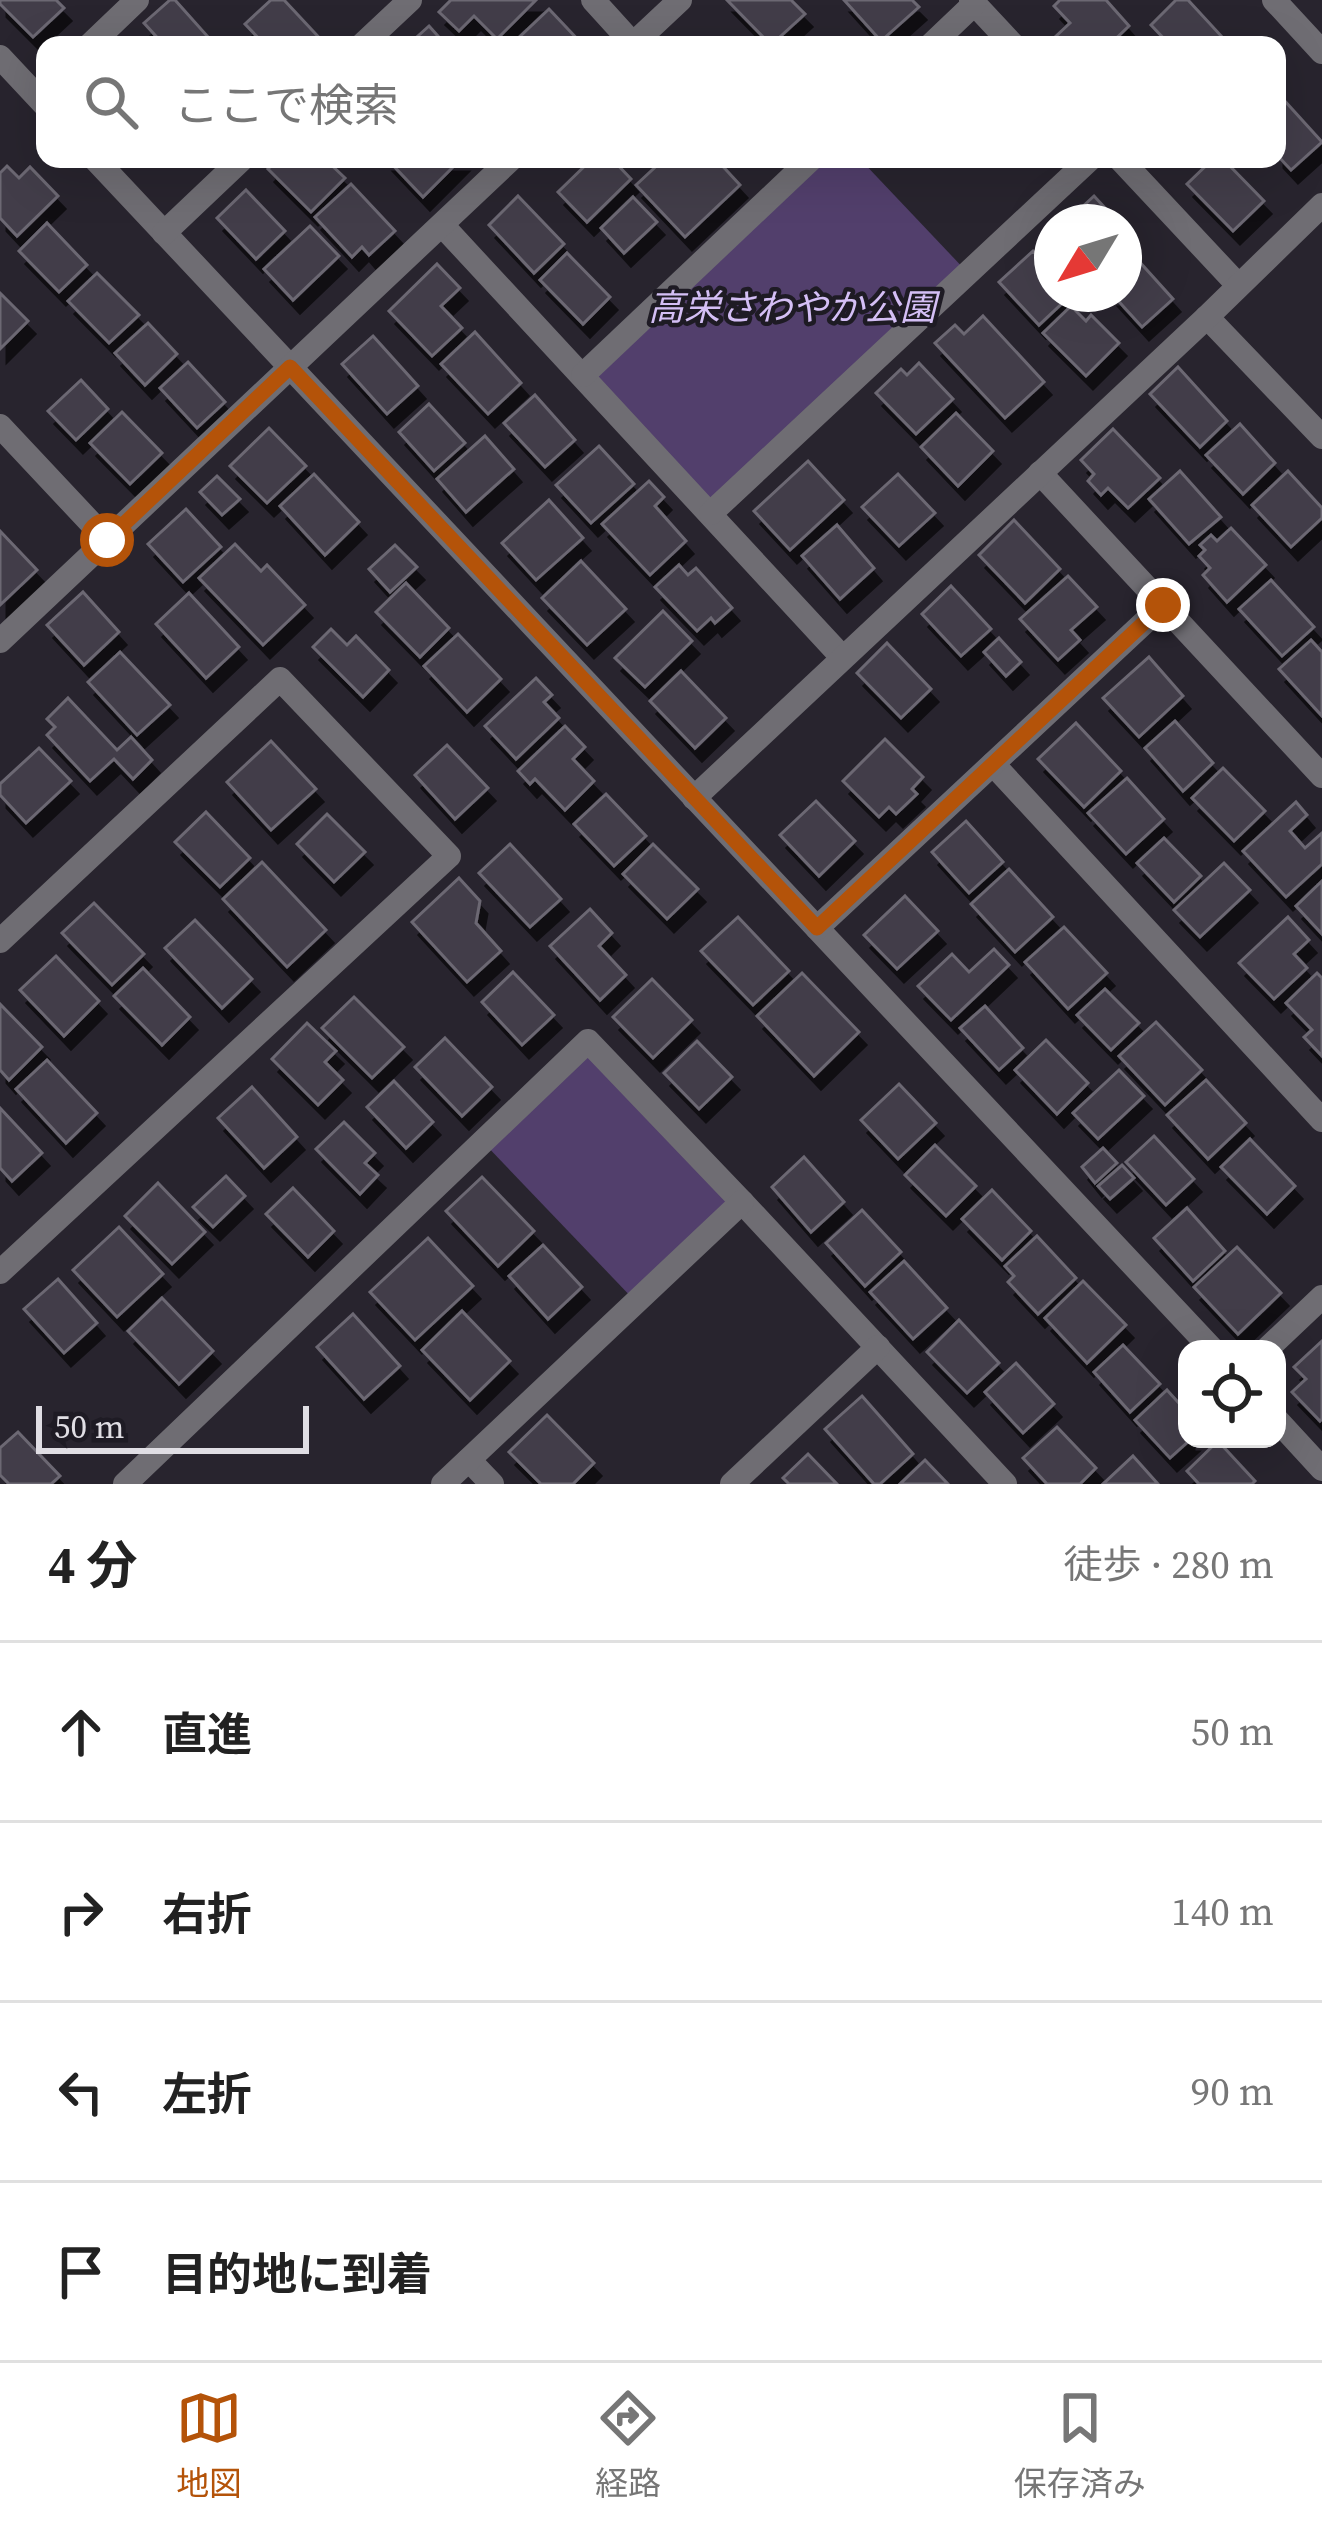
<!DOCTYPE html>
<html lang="ja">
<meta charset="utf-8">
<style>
:root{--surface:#fff;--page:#f6f6f6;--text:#222;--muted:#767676;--line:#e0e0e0;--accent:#b45309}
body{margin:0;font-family:"Source Serif 4","Noto Sans JP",serif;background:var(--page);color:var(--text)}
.controls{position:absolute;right:36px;bottom:36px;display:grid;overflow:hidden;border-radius:24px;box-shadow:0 12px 48px #0002}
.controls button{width:108px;height:108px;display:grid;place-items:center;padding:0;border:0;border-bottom:3px solid var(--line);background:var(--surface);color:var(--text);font:60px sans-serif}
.compass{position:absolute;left:1034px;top:204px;width:108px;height:108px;border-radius:50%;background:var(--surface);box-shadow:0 12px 48px #0002;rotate:232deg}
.scale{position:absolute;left:36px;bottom:30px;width:273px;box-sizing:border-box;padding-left:12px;border:6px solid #e0dee4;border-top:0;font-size:33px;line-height:42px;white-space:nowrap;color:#e0dee4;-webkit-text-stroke:9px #1e1b24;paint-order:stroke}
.stop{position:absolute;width:36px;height:36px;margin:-27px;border:9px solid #b45309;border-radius:50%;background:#fff}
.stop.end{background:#b45309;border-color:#fff;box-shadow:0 3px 12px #0008}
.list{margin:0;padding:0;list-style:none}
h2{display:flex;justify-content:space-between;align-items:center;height:156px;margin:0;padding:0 48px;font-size:51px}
h2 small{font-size:39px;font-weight:400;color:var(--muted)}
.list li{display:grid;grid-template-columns:78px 1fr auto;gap:36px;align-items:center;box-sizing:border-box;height:180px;padding:0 48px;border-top:3px solid var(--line)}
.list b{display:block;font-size:45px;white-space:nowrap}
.list em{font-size:39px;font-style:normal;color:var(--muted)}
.icon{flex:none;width:66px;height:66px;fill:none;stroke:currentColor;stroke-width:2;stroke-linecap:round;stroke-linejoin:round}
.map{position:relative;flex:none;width:1322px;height:1484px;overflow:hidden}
.search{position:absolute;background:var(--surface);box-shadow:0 12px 48px #0002;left:36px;right:36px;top:36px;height:132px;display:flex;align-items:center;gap:30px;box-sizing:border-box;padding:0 42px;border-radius:24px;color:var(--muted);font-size:45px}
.sheet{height:876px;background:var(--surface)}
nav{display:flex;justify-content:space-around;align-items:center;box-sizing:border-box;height:168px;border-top:3px solid var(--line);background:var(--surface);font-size:33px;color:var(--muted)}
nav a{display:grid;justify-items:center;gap:6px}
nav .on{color:var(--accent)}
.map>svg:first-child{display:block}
</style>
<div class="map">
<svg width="1322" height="1484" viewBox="0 0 1322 1484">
<defs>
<filter id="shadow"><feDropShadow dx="7" dy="13" stdDeviation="0" flood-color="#0009"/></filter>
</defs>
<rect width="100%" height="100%" fill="#28242e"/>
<!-- green -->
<g fill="#523f6c">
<path d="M811 159H860L968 273 711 513 583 375Z"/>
<path d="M588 1041 742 1202 636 1302 483 1142Z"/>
</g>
<!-- building -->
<g fill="#423e49" stroke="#6c6873" stroke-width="3" filter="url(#shadow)">
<path d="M0 0H56L64 8 33 37 0 4Z"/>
<path d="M170 0H175L209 38 201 45H164L144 23Z"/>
<path d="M271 0H284L326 45H265L245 24Z"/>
<path d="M451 0H536L497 39 474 16 459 31 439 12Z"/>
<path d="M727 0H791L805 14 771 45Z"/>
<path d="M844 0H912L919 7 881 41Z"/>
<path d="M1060 0H1106L1129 26 1109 45H1061L1054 38 1070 23 1054 6Z"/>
<path d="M1176 0H1188L1224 39 1217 45H1170L1151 25Z"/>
<path d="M549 9 583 45H511Z"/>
<path d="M429 26 446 45H408Z"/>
<path d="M1283 99 1322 142 1291 170 1277 155V104Z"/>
<path d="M278 159H325L345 178 311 212 268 169Z"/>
<path d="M387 159H461L423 197Z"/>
<path d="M592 159H612L631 179 587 222 558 192Z"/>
<path d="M664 159H716L740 185 685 237 636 185Z"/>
<path d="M1213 159H1223L1264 201 1233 231 1187 184Z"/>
<path d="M7 166 19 178 30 167 58 196 17 236 0 218V173Z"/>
<path d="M351 184 395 231 369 255 362 247 352 257 315 217Z"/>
<path d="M246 190 285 231 256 259 217 218Z"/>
<path d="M518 196 564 244 534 273 489 225Z"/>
<path d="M1094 196 1118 222H1066Z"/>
<path d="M633 197 657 222 624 253 601 228Z"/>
<path d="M47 223 87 265 59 292 19 251Z"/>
<path d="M310 226 339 256 293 300 264 269Z"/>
<path d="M1128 249 1173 299 1142 327 1112 294H1124V253Z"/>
<path d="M1033 251 1052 271V294H1072L1039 325 999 282Z"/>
<path d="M567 253 610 297 583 324 540 280Z"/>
<path d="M437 264 460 288 441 306 462 328 432 356 389 311Z"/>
<path d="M97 273 139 315 109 343 68 301Z"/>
<path d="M0 293 28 321 0 349Z"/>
<path d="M1071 306 1086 321 1091 315 1119 343 1086 376 1043 333Z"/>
<path d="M983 316 1044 382 1005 418 935 343 955 325 964 334Z"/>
<path d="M148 323 177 354 145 385 115 353Z"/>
<path d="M475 332 521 383 488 414 441 364Z"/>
<path d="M373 336 418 386 387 414 342 364Z"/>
<path d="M188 362 225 402 197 428 160 388Z"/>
<path d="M919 363 953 399 916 434 876 393 901 369 907 375Z"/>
<path d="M1178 367 1227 421 1200 447 1150 394Z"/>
<path d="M81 380 108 409 76 440 48 411Z"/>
<path d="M535 395 575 440 545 467 504 423Z"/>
<path d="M429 404 465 443 434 471 399 432Z"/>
<path d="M122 412 162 453 130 484 90 443Z"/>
<path d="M956 413 993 451 958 486 921 447Z"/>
<path d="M1240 424 1275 463 1243 494 1206 455Z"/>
<path d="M269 428 306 466 267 503 230 466Z"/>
<path d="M1113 429 1160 478 1128 508 1108 488 1101 495 1088 481 1094 474 1081 460Z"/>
<path d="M485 436 514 469 466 512 437 479Z"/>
<path d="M599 446 634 484 591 523 556 485Z"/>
<path d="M808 461 844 500 790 550 754 511Z"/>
<path d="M1180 471 1221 517 1189 544 1149 499Z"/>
<path d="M1288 471 1322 508V518L1291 547 1252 505Z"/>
<path d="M314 474 359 522 325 555 280 506Z"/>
<path d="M898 474 935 513 899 546 862 507Z"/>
<path d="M217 476 240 499 222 515 200 492Z"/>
<path d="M649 481 664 497 655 506 686 541 650 575 602 524Z"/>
<path d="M549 500 583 538 536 580 502 543Z"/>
<path d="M186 509 221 547 183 582 148 544Z"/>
<path d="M1014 520 1060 569 1025 603 979 555Z"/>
<path d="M837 525 874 568 840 599 802 556Z"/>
<path d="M1231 528 1266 565 1227 602 1203 575 1210 568 1199 556 1205 550 1200 545 1211 535 1217 541Z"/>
<path d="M0 531 37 570 0 605Z"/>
<path d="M235 544 261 571 267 565 305 605 263 645 199 578Z"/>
<path d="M395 545 417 567 390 592 369 569Z"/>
<path d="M581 561 626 609 587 645 542 598Z"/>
<path d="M679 565 688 575 696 568 732 608 715 623 711 618 697 631 655 587Z"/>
<path d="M1068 576 1097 607 1071 630 1080 640 1058 660 1020 619Z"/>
<path d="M1271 580 1314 627 1282 656 1239 609Z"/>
<path d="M406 583 449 628 420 657 376 612Z"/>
<path d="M951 586 991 629 961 656 922 614Z"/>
<path d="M83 592 119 632 84 665 47 625Z"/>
<path d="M189 593 239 647 206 678 156 624Z"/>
<path d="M663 611 692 641 645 687 615 658Z"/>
<path d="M331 629 347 645 356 636 389 670 363 697 313 647Z"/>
<path d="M458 634 501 679 467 712 424 666Z"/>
<path d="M999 638 1021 662 1006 676 984 652Z"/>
<path d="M1311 640 1322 652V716L1279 669Z"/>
<path d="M887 643 931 689 901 718 857 673Z"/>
<path d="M120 652 170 705 137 735 88 682Z"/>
<path d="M1149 657 1183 696 1139 737 1103 698Z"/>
<path d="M681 671 726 718 695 748 650 701Z"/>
<path d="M536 678 552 695 544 702 559 718 516 759 485 726Z"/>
<path d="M68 698 117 750 131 737 152 760 133 779 114 759 90 781 47 735 55 727 47 719Z"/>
<path d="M1175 721 1213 763 1183 791 1145 748Z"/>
<path d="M1076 723 1121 771 1084 807 1038 759Z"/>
<path d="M565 726 585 747 573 759 594 781 565 810 535 779 530 784 518 771Z"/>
<path d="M885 739 923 777 912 789 917 794 896 814 889 807 879 817 843 781Z"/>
<path d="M271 741 316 789 271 830 227 782Z"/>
<path d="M447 745 488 788 455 819 415 775Z"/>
<path d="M39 748 71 781 26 823 0 795V784Z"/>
<path d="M1223 768 1265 811 1234 841 1192 798Z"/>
<path d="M1127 778 1164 819 1126 854 1088 813Z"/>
<path d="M606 794 646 836 614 866 574 824Z"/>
<path d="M816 801 855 841 819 876 780 835Z"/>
<path d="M1296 802 1307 815 1290 831 1305 848 1322 833V864L1286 897 1243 851Z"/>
<path d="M206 812 250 858 220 887 175 842Z"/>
<path d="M327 814 365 852 334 882 297 844Z"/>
<path d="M966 821 1003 862 969 893 932 852Z"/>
<path d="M1164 838 1201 876 1174 902 1137 863Z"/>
<path d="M510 844 561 899 530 927 479 873Z"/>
<path d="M653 844 698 889 667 919 623 874Z"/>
<path d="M262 862 326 930 287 967 223 899Z"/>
<path d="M1224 863 1250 890 1200 937 1174 910Z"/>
<path d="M1009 869 1053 917 1015 952 971 904Z"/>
<path d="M459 878 480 901 476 923 501 951 467 982 412 922Z"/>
<path d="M1322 881V934L1296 906Z"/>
<path d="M905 896 938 931 897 969 864 935Z"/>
<path d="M94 903 144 954 112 985 62 933Z"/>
<path d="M590 909 612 933 599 946 626 975 600 1000 550 946Z"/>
<path d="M738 917 789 971 753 1005 701 951Z"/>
<path d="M1288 917 1309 940 1294 954 1307 968 1274 999 1239 963Z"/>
<path d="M195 920 252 979 222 1008 165 948Z"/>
<path d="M1064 927 1107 973 1068 1009 1025 962Z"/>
<path d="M994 949 1009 965 951 1020 918 986 952 954 969 972Z"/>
<path d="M56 956 99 1001 64 1036 20 990Z"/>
<path d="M143 968 190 1017 162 1045 114 996Z"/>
<path d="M513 972 554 1015 522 1045 482 1002Z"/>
<path d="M802 973 859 1032 814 1076 757 1016Z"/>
<path d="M1317 973 1322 978V1056L1304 1037 1312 1030 1286 1003Z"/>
<path d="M652 979 692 1020 653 1058 613 1017Z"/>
<path d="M1105 989 1139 1023 1111 1050 1077 1015Z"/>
<path d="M354 997 404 1047 372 1078 322 1028Z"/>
<path d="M0 1004 42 1047 9 1080 0 1070Z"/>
<path d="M985 1006 1023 1048 999 1070 960 1028Z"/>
<path d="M1156 1022 1202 1070 1165 1105 1119 1056Z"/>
<path d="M307 1023 336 1051 325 1062 343 1080 318 1105 272 1059Z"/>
<path d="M445 1038 492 1087 462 1116 415 1067Z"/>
<path d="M1046 1040 1088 1083 1057 1114 1015 1070Z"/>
<path d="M697 1041 732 1077 699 1109 664 1073Z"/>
<path d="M47 1060 97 1113 66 1143 16 1089Z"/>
<path d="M1119 1070 1144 1096 1098 1139 1073 1113Z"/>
<path d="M1206 1080 1246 1123 1208 1159 1167 1115Z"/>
<path d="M394 1081 433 1122 406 1148 367 1107Z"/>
<path d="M899 1084 936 1123 898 1159 861 1120Z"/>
<path d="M252 1087 297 1137 264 1168 218 1118Z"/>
<path d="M0 1108 42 1153 12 1181 0 1168Z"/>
<path d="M344 1122 375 1153 365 1163 378 1175 360 1194 316 1149Z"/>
<path d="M1154 1136 1194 1179 1166 1205 1126 1162Z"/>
<path d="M1250 1139 1295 1186 1267 1214 1221 1167Z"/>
<path d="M935 1145 976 1186 946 1216 905 1175Z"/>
<path d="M1103 1148 1117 1163 1095 1183 1082 1167Z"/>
<path d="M804 1157 844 1202 811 1232 772 1187Z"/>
<path d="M1122 1165 1134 1178 1110 1199 1098 1186Z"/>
<path d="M226 1176 245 1196 213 1227 193 1207Z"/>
<path d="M482 1177 534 1231 498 1266 446 1211Z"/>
<path d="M158 1183 205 1232 172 1264 125 1216Z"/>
<path d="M293 1188 334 1231 308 1257 266 1214Z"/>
<path d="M992 1190 1031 1231 1002 1260 962 1219Z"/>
<path d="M1187 1208 1225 1251 1193 1281 1154 1238Z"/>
<path d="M862 1210 901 1252 865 1286 826 1243Z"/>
<path d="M119 1227 163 1274 117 1317 73 1270Z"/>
<path d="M1037 1236 1076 1278 1038 1314 1008 1282 1014 1276 1005 1266Z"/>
<path d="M428 1238 473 1286 415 1340 370 1292Z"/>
<path d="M543 1245 582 1287 548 1319 509 1276Z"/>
<path d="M1237 1247 1281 1293 1238 1334 1194 1287Z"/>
<path d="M904 1261 947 1308 913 1339 870 1292Z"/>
<path d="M58 1279 97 1323 64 1353 24 1309Z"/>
<path d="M1083 1281 1126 1325 1087 1363 1045 1318Z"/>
<path d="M162 1298 213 1351 179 1384 128 1331Z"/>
<path d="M462 1311 510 1361 470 1400 422 1350Z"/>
<path d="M353 1314 400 1366 364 1399 317 1347Z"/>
<path d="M959 1320 999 1363 967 1393 927 1352Z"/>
<path d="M1322 1341V1419L1320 1421 1292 1392 1306 1379 1294 1367Z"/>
<path d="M1123 1345 1160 1384 1130 1412 1094 1372Z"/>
<path d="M1016 1363 1054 1404 1023 1433 985 1392Z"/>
<path d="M1167 1390 1187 1412V1439H1191L1170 1458 1135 1420Z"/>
<path d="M862 1396 913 1454 880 1484H874L825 1429Z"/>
<path d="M547 1415 594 1463 573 1484H541L509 1452Z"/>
<path d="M1057 1427 1096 1468 1080 1484H1047L1023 1458Z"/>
<path d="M18 1432 60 1476 51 1484H9L0 1475V1448Z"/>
<path d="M1218 1441 1255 1481 1252 1484H1199L1187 1471Z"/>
<path d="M808 1454 837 1484H789L783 1478Z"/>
<path d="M1133 1456 1158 1484H1103Z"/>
<path d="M925 1460 948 1484H900Z"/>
</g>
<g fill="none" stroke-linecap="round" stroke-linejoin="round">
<!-- street -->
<g stroke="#6f6d73" stroke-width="24">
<path d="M593 0 633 44"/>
<path d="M971 0 1013 45"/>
<path d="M1274 0 1322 52"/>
<path d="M90 45 137 0"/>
<path d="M362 45 410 0"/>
<path d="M632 45 680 0"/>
<path d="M931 45 974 4"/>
<path d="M0 57 45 105"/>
<path d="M95 159 1212 1349"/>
<path d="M1120 159 1238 285"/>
<path d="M442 225 842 657"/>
<path d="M164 233 242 159"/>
<path d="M1207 317 1322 437"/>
<path d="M583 375 811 159"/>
<path d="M0 426 107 540"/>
<path d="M1040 473 1322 776"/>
<path d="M711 513 1090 159"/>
<path d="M0 641 511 159"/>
<path d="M993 764 1322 1120"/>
<path d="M694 798 1207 317 1322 205"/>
<path d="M817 928 1163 605"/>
<path d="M0 941 280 679 449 856 0 1272"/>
<path d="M1267 1349 1322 1297"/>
<path d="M1277 1420 1322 1469"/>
<path d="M469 1460 492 1484"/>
<path d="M125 1484 588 1041 742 1202 1005 1484"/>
<path d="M443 1484 742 1202"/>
<path d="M732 1484 878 1347"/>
</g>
</g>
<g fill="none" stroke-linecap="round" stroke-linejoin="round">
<!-- route -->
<path stroke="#b45309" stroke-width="15" d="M107 540 290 367 817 928 1163 605"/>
</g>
<g text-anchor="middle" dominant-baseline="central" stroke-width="9" stroke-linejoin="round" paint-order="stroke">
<!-- park labels -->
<g font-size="36" font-style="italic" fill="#d4bff5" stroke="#1e1b24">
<text x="792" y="307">高栄さわやか公園</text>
</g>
</g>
</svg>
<div class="controls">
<button><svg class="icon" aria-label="locate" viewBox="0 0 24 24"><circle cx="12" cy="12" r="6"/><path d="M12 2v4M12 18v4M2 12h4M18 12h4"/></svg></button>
</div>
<svg class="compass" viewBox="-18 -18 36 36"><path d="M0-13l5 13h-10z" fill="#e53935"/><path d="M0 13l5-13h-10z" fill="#767676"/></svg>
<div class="scale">50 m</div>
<div class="stop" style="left:107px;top:540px"></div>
<div class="stop end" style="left:1163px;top:605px"></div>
<div class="search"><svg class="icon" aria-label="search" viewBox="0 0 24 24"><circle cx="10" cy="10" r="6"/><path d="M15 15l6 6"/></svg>ここで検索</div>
</div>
<section class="sheet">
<h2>4 分<small>徒歩 · 280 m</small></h2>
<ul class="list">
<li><svg class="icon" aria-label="ahead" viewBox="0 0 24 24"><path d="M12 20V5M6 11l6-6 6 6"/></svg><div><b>直進</b></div><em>50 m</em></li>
<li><svg class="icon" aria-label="right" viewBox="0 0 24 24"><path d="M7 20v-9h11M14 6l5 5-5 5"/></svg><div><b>右折</b></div><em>140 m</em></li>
<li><svg class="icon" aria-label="left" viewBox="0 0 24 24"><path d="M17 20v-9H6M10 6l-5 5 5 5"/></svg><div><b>左折</b></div><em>90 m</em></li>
<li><svg class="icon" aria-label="arrive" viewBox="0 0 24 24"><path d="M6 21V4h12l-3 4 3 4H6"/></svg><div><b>目的地に到着</b></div></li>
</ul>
</section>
<nav>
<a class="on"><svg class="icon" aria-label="map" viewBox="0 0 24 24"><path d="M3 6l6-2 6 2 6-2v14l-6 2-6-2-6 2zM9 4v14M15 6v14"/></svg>地図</a>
<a><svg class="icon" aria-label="directions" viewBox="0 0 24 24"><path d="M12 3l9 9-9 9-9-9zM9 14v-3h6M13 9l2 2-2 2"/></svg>経路</a>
<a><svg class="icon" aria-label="saved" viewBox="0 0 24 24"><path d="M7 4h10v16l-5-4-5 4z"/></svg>保存済み</a>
</nav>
